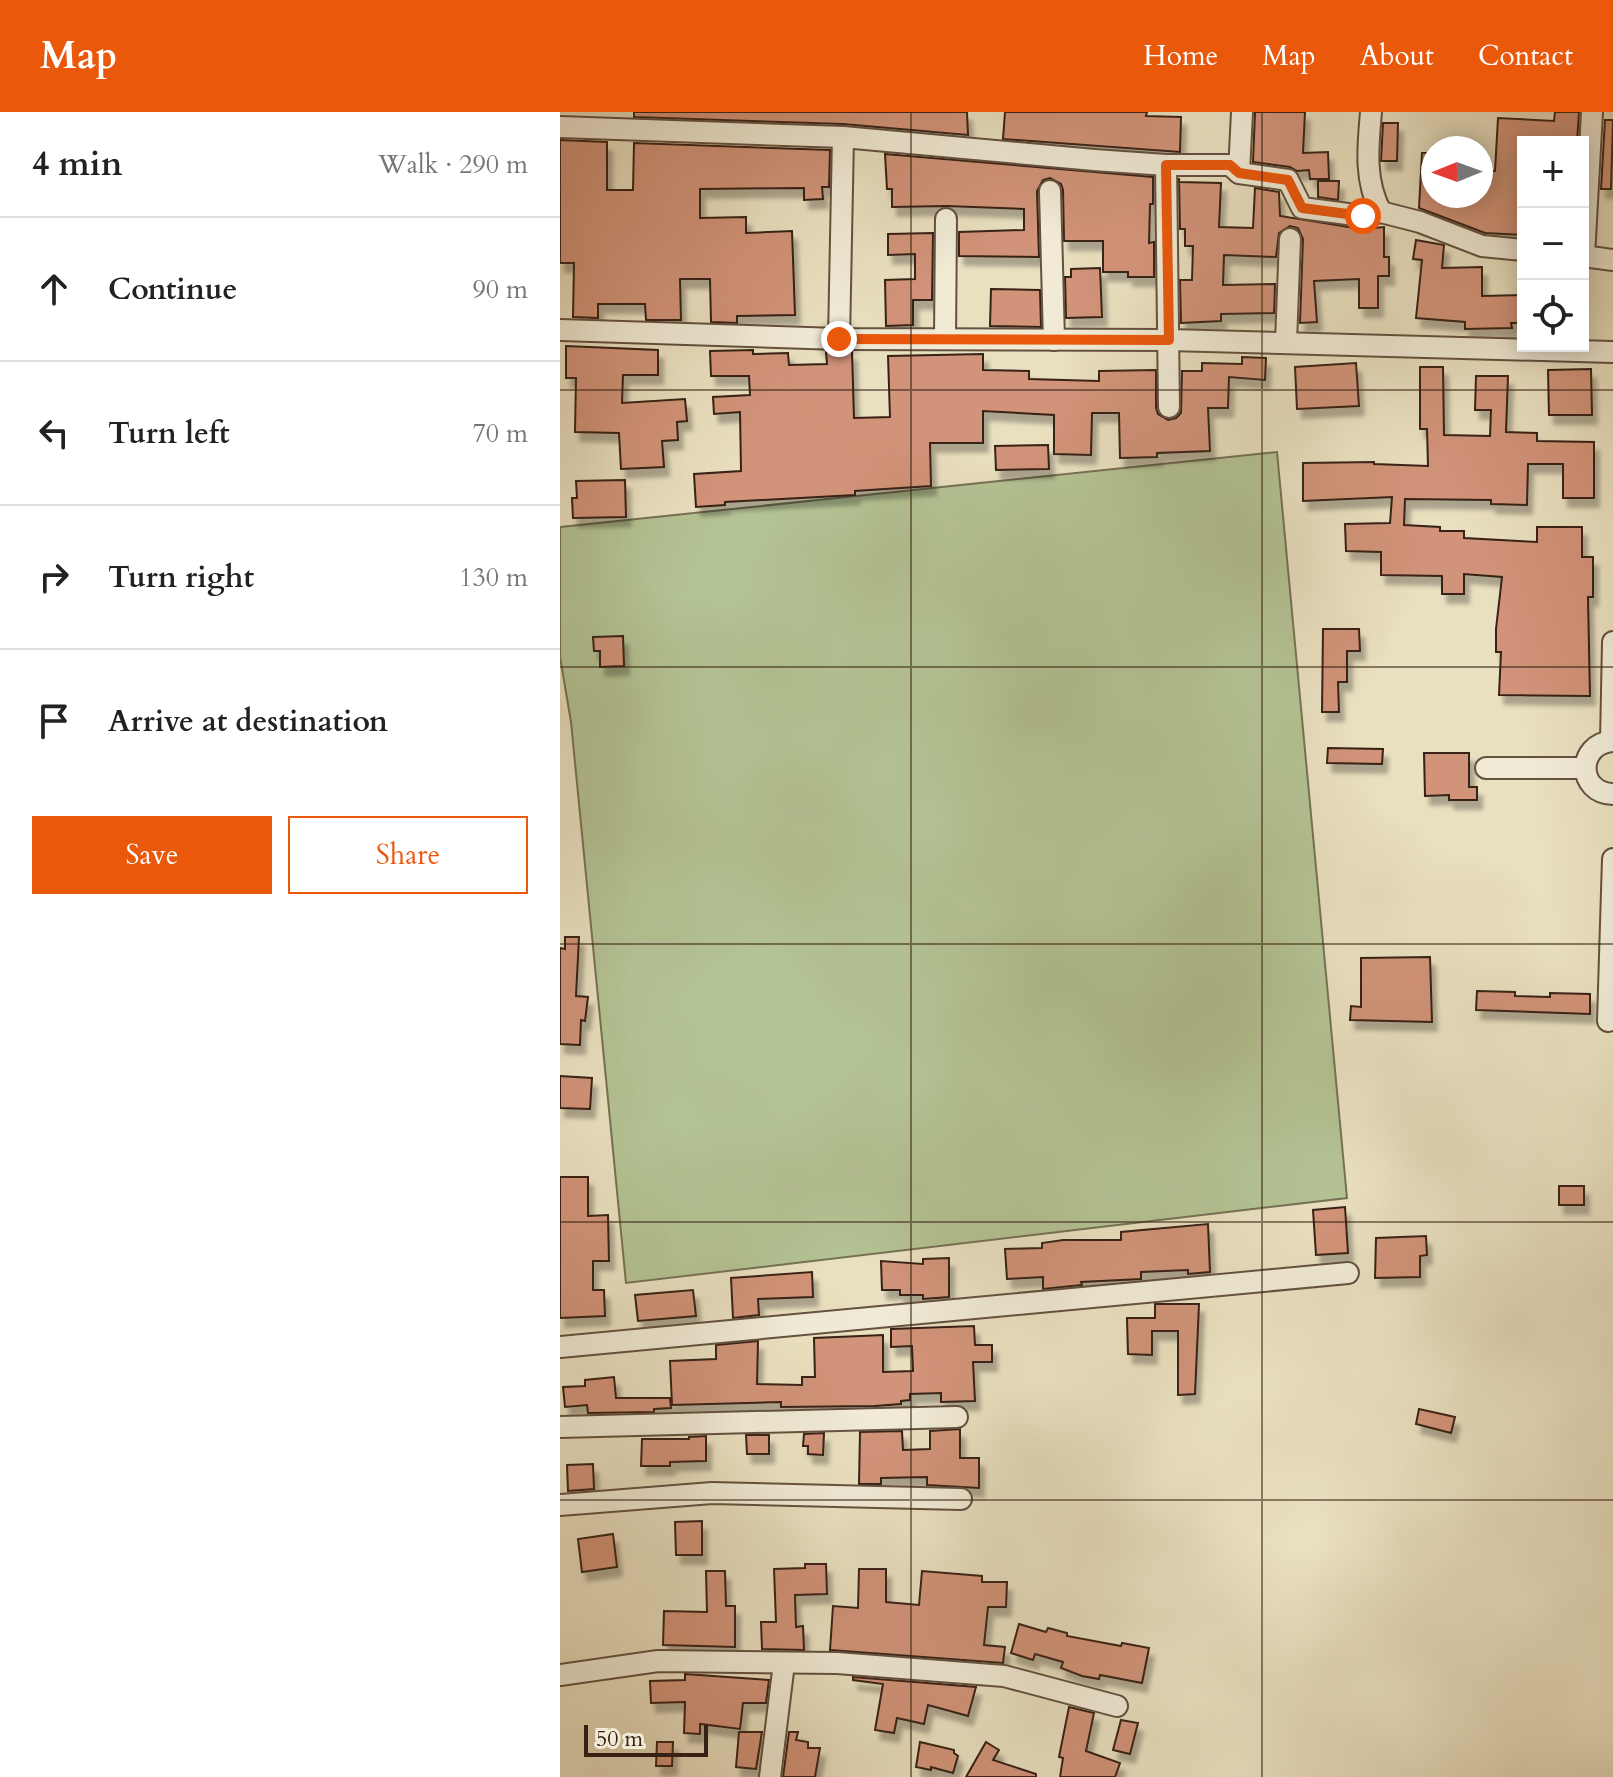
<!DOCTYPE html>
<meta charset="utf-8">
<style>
:root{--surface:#fff;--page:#f2f2f2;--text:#222;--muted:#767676;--line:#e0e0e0;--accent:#ea580c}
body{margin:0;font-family:Cardo,serif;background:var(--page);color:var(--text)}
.controls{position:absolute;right:24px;top:24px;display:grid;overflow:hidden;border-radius:0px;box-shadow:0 4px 20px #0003}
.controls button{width:72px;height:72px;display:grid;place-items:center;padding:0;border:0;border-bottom:2px solid var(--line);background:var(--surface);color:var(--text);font:40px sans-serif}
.compass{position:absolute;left:861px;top:24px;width:72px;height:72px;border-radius:50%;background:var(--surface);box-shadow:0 4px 20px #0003;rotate:269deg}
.scale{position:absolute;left:24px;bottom:20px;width:124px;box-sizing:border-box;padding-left:8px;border:4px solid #372114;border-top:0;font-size:22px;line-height:28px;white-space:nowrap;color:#372114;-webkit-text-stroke:6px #f1ebd6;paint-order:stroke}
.stop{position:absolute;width:24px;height:24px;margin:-18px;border:6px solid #ea580c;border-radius:50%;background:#fff}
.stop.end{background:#ea580c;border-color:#fff;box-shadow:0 2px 8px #0008}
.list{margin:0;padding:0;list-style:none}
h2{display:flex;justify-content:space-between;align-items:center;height:104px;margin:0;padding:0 32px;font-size:34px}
h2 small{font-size:26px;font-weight:400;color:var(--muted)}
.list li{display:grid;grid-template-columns:52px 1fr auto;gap:24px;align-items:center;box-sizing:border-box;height:144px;padding:0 32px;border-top:2px solid var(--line)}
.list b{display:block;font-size:30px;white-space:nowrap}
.list em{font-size:26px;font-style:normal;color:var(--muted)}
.actions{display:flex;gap:16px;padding:24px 32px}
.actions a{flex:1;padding:18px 0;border:2px solid var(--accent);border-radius:0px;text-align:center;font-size:28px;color:var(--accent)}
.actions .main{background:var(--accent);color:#fff}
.icon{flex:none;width:44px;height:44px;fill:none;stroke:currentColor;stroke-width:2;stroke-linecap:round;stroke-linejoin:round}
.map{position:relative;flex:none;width:1053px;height:1665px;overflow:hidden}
header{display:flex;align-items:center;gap:48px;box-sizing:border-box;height:112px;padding:0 40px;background:var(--accent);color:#fff}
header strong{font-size:38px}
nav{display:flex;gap:44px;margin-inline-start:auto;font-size:28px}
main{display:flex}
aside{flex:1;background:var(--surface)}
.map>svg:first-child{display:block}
</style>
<header>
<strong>Map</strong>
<nav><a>Home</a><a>Map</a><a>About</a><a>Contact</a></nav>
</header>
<main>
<aside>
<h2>4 min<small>Walk · 290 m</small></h2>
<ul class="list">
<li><svg class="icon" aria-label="ahead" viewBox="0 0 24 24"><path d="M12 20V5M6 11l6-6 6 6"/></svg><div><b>Continue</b></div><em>90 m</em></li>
<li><svg class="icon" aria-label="left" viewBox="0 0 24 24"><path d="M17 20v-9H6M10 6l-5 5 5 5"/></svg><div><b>Turn left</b></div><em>70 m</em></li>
<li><svg class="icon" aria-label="right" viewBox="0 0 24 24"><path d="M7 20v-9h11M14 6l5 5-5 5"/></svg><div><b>Turn right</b></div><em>130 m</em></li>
<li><svg class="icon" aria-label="arrive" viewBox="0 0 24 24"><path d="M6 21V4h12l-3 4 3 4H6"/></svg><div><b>Arrive at destination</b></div></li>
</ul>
<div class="actions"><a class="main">Save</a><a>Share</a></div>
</aside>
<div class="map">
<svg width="1053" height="1665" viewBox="0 0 1053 1665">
<defs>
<filter id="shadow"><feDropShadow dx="5" dy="9" stdDeviation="2" flood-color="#0004"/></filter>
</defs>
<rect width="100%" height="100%" fill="#e9e0c0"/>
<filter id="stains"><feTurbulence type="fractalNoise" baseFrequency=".0025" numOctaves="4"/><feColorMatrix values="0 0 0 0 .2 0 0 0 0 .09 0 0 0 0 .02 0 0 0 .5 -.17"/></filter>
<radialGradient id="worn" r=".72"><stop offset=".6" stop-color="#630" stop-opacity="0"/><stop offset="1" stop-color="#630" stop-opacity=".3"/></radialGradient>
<!-- green -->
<path fill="#b4c394" stroke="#767254" stroke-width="2" d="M717 340 787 1086 66 1171 11 610 0 545V415Z"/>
<!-- building -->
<g fill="#d19379" stroke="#372114" stroke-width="2" filter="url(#shadow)">
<path d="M74 0H407L408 23 283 12 74 5Z"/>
<path d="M445 0H587L586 4 621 5 620 40 443 27Z"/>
<path d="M695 0H745L743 41 768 40 769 67H750L749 58 737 59 730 55 693 50Z"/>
<path d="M995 0H1019L1017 30H963L960 102H963V123L925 121 859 96 862 41H873V84H921V58L935 59 938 6 994 9Z"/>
<path d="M1045 8H1053L1051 77H1041Z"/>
<path d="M823 11H838L837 49H821Z"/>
<path d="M0 28 47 30V78H73L74 31 270 38 269 75H262L263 87 244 88V76L140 77V106L186 105V121L232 119 235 203 177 204V211L151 210 150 167H120L121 208H86L85 192H38V206L13 205 14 151H0Z"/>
<path d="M325 42 593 65V92H590L589 131 594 130V165H568V160H543V129H504L503 78 501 72 490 66 483 68 477 79 479 145 399 144V120L464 118V97L387 94 332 95V77H327Z"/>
<path d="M619 66V70L661 71 659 115 693 116 695 76 719 80 720 104 801 117 824 115V145H829V164H818V196H799V167L754 169 757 210 740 211 743 127 738 116 730 114 719 121 716 145 664 143 663 173 715 172 714 201 661 202V209L621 211 620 168H632L633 134H625V117H620Z"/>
<path d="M758 69H779L778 88 758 85Z"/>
<path d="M373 121 372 188H353V213L326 214 325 168 355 167V142L328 143V122Z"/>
<path d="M856 128 884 133 882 156 922 155V184L963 183V211H951L952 216 905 217V210L856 206 862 148 853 147Z"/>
<path d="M540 156 542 205 506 206 505 165H511V157Z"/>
<path d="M431 177 480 178 481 215 430 214Z"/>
<path d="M6 234 98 238V263H63L62 291 125 287 127 309 117 310 118 328 102 329 104 355 61 357 59 321 15 320 16 266H6Z"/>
<path d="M193 238V242L228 241 229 253 267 252 266 240H292L294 306 330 305 328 244 423 242V258L469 259V267L539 269V259L596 258V296L598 302 608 308 616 306 621 301 622 259H642V251L682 252V245L706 246 705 268 669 265 668 296H648L650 339 597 341V345L560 346 559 301H532L531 343 494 342V303L423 299V331H370L371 374 295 379V383L165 390V393L136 395 134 362 181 359 180 300 154 302 153 285 190 283 189 264H151L150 239Z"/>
<path d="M796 251 799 294 737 297 735 255Z"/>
<path d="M860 255H883L884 323 930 324 931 298H915L916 264H948L946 320 977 321V329L1034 330V386H1003V352H968L967 393 931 392V388L845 387 844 413 880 415V419H904V426L977 430V415H1022V445H1033V485H1028L1030 584 939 583 941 540H936V517L942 465 904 462V482H882V464L821 463V440L786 439 785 412 830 411 832 385 743 389V351L814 350V352L868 354 867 317H860Z"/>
<path d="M1031 257 1032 303H989L988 258Z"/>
<path d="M488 333 489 357 436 358 435 334Z"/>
<path d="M65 368 66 405 13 406 12 386H17L16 369Z"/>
<path d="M763 517H799L800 539H787V570H778L779 600H762Z"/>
<path d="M63 524 64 554 40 555V539H34L33 525Z"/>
<path d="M768 636 823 637 822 652 767 651Z"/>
<path d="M864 641H909V675H917V688H889V683L865 684Z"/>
<path d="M5 825H19L16 884 28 885 25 909 21 908 20 933 0 932V836L5 837Z"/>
<path d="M870 845 872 910 790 908 791 894 801 895V846Z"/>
<path d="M917 879 955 880V884L990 885V881L1030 882V902L916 898Z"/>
<path d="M0 964 32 966 30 997 0 996Z"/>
<path d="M0 1065H28V1104L48 1103 49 1149H33V1178H44L45 1204 0 1206Z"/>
<rect x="999" y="1074" width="25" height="19"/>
<path d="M785 1095 788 1141 756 1143 753 1098Z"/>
<path d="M648 1112 650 1160 628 1162V1158L581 1160V1167L521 1170 522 1173 483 1177V1165L447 1167 445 1137 482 1136V1131L503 1128H561V1120Z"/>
<path d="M866 1124 867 1143 860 1144V1165L815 1166 816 1126Z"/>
<path d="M389 1146V1185L363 1187V1183H340V1178H322L321 1149 363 1152V1147Z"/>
<path d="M252 1160 253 1185 198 1187 199 1203 173 1206 171 1166Z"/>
<path d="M133 1178 136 1204 78 1209 75 1183Z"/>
<path d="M595 1192H639L635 1282 618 1283V1219H592V1243L568 1242 567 1206H595Z"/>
<path d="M414 1214 415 1233H432V1250H413L415 1289 381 1290V1281L350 1282V1288L341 1289V1292L315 1294 221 1295V1290L112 1293 110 1249 156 1247V1233L198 1229 197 1272 242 1273V1265H255L254 1226 323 1223V1260L353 1259 352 1234 331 1235V1217Z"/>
<path d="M54 1265 56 1286H110L111 1296 94 1297V1300L28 1301 27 1293 5 1295 3 1275 25 1274V1268Z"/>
<path d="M859 1297 895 1305 891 1321 856 1312Z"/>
<path d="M400 1317V1346H419V1376L367 1373V1365L321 1366V1372H299L300 1320 342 1319 343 1338 370 1337V1319Z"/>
<path d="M264 1321 263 1343 248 1342V1334H243L244 1322Z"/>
<path d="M186 1323H209V1342H187Z"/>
<path d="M146 1324V1349L110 1350V1354H81L82 1327H129V1325Z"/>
<path d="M33 1352 34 1377 8 1379 7 1353Z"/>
<path d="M142 1409V1443H116L115 1410Z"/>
<path d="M53 1422 57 1455 22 1460 18 1427Z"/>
<path d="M245 1452H266L267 1482 235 1483 236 1515 243 1514 244 1538 202 1537 201 1510H216L214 1457 245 1456Z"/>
<path d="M299 1457H326V1490L359 1493 362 1459 422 1464V1470H447L446 1495H428L424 1533 445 1535 443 1551 270 1538 273 1494 298 1496Z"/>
<path d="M146 1459H165L166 1494H175V1535L103 1533 104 1499 147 1500Z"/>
<path d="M459 1512 486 1520 488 1516 507 1521V1524L561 1534 562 1531 589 1536 582 1571 540 1563 539 1567 522 1564 501 1556 503 1550 475 1542 473 1548 451 1541Z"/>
<path d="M125 1562 209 1568 206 1591H183L180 1617 140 1612V1622L124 1621 125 1590 91 1591 90 1569 125 1568Z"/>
<path d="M293 1565 416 1575 408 1604 368 1593 364 1612 337 1606 334 1621 315 1618 323 1572 293 1568Z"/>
<path d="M509 1595 534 1601 526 1639 560 1651 555 1665H500L503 1646 499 1645Z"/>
<path d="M561 1608 578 1611 570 1642 553 1638Z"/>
<path d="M179 1620H202L196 1657 176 1655Z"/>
<path d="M229 1620H238L236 1628 248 1630V1636H260L255 1665H223Z"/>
<path d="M97 1630H113L112 1654H96Z"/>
<path d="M360 1630 394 1638V1641L398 1644 393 1661 371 1655V1658L356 1655Z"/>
<path d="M426 1630 439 1638 433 1648 476 1662V1665H406Z"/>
</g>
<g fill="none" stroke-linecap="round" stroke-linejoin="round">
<defs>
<g id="minor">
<path d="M811 0C808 34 804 69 821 100"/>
<path d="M0 15 283 25 534 48 606 53H670L679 61 728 68 742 96 803 104 821 100 860 110 922 134 963 138"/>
<path d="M606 53 609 295"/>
<path d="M679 61 682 0"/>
<path d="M490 79 494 228"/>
<path d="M1023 144 1053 148"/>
<path d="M1024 144 1032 0"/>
<path d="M0 218 279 227 609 228 1053 240"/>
<path d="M279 227 283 25"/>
<path d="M385 227 386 107"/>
<path d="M726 230 730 127"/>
<path d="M1051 629 1053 530"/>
<path d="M1053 629C1016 632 1017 681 1053 682"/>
<path d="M926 656H1025"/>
<path d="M1048 909 1053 747"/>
<path d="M0 1235 788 1161"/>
<path d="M0 1315 397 1305"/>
<path d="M0 1393 152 1381 401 1387"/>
<path d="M0 1563 98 1549 277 1551 444 1564 557 1594"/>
<path d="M210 1665 224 1551"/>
</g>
</defs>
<!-- minor casing -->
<use href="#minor" stroke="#64513f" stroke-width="24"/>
<!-- minor -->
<use href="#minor" stroke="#f1ebd6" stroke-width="20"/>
</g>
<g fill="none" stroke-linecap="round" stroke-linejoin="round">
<!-- route -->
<path stroke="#ea580c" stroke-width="10" d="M279 227 609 228 606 53H670L679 61 728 68 742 96 803 104"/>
</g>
<!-- grid -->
<path fill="none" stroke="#372114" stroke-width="2" stroke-opacity="0.55" d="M351 0V1665M702 0V1665M0 278H1053M0 555H1053M0 832H1053M0 1110H1053M0 1388H1053"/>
<rect width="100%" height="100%" filter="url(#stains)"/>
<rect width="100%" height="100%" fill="url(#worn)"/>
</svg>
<div class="controls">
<button>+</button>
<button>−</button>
<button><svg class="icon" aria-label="locate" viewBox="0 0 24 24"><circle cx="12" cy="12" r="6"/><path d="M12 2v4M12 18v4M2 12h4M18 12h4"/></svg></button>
</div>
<svg class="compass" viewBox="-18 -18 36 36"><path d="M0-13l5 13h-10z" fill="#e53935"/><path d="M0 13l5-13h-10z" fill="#767676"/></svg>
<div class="scale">50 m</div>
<div class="stop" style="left:803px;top:104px"></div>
<div class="stop end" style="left:279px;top:227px"></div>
</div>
</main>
